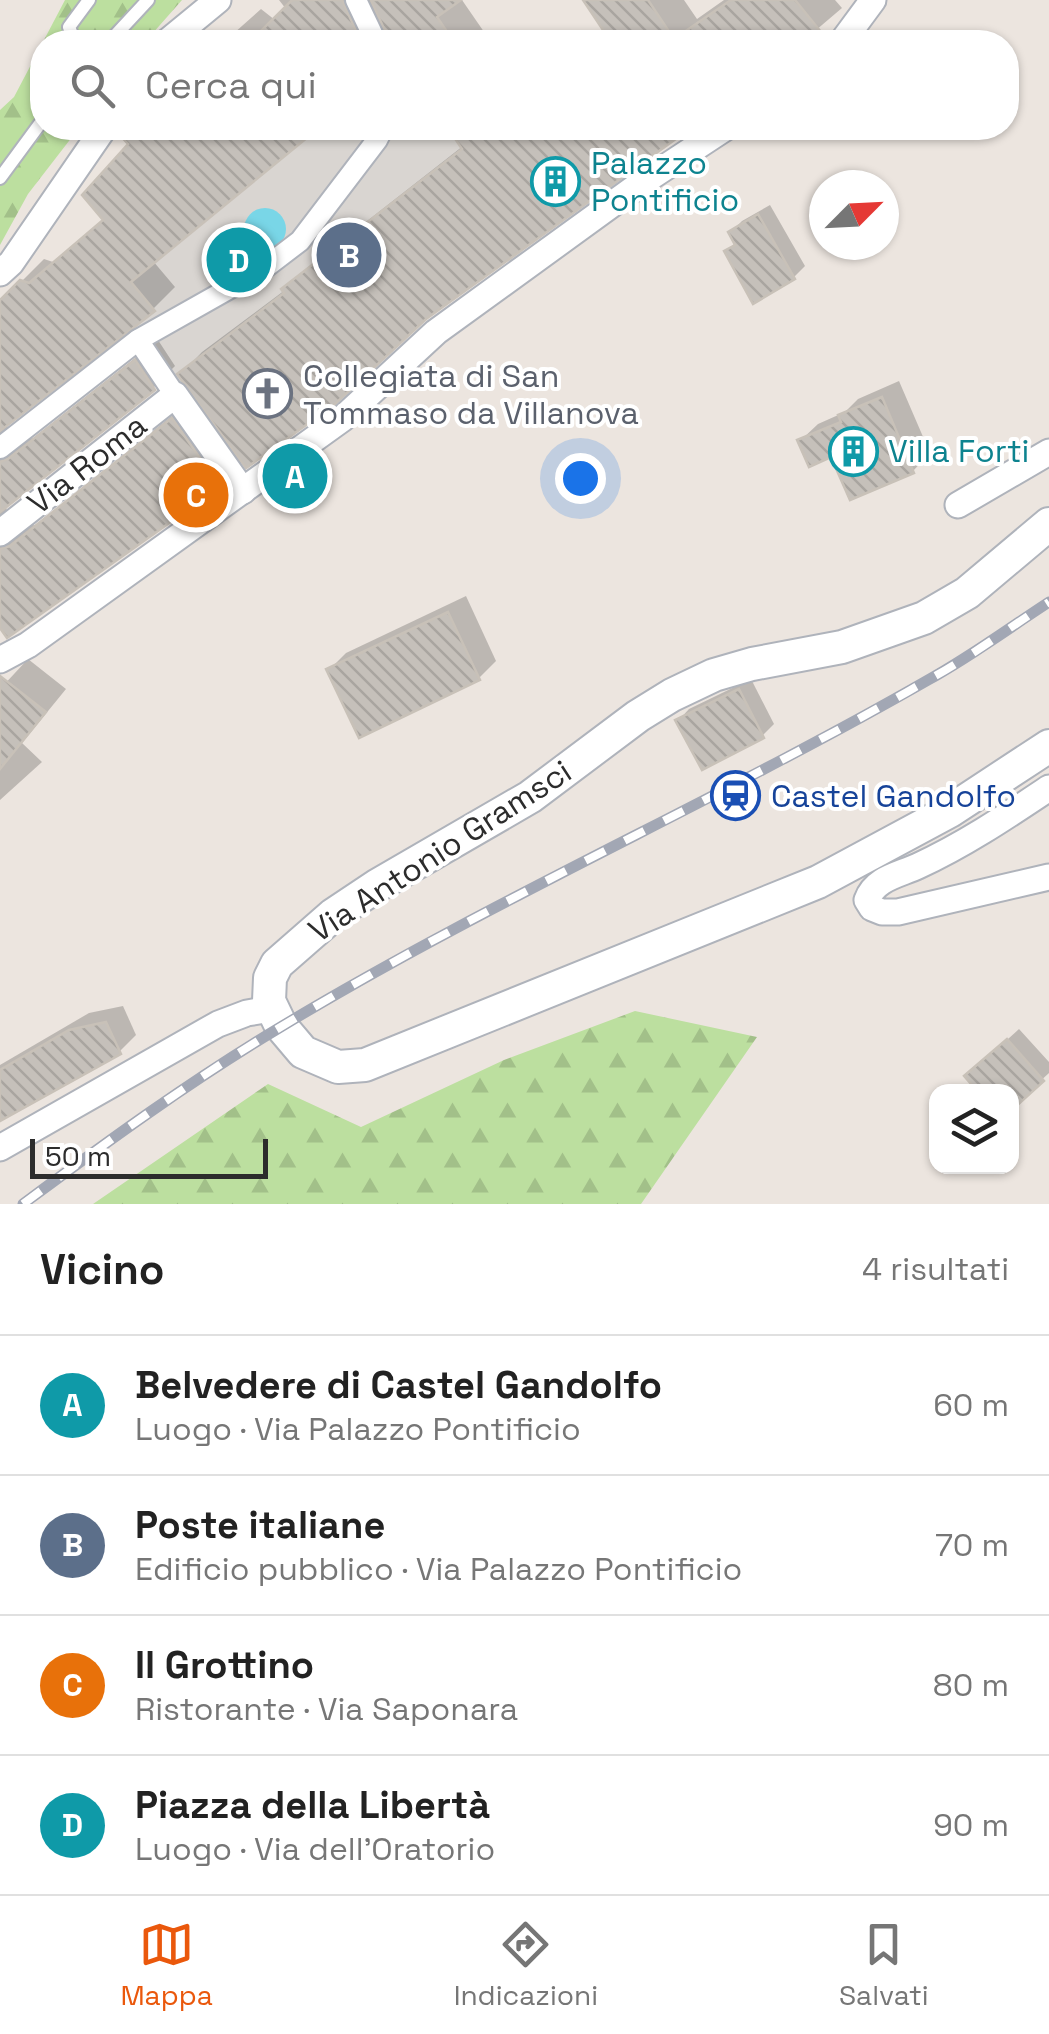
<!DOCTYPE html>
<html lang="it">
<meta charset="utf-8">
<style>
:root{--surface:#fff;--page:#f2f2f2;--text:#222;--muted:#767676;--line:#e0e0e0;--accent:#ea580c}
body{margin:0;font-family:"Space Grotesk",sans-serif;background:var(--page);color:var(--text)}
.controls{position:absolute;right:30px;bottom:30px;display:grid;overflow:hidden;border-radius:20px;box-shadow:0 2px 8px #0004}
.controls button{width:90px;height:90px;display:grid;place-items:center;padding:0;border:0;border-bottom:2px solid var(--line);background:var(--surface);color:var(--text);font:50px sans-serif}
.compass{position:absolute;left:809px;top:170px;width:90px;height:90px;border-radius:50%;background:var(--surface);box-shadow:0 2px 8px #0004;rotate:66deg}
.scale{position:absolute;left:30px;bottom:25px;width:238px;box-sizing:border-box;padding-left:10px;border:5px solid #2c2c2c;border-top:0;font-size:28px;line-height:35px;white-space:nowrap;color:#2c2c2c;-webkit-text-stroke:8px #fff;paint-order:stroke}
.you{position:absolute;left:580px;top:478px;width:35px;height:35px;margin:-25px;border:8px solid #fff;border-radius:50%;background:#1a73e8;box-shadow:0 0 0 15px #1a73e833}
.badge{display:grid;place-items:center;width:65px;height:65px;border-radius:50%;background:var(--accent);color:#fff;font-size:32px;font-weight:700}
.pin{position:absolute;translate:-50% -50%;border:5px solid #fff;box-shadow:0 2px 10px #0006}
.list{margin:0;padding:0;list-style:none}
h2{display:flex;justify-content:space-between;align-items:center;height:130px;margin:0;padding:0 40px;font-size:42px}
h2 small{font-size:32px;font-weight:400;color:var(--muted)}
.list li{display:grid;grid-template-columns:65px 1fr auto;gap:30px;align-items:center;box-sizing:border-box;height:140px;padding:0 40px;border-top:2px solid var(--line)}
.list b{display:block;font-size:38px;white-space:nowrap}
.list p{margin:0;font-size:32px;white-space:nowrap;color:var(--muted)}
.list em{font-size:32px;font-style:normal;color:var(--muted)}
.icon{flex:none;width:55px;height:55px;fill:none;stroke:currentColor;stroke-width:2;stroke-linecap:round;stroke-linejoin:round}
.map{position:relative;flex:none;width:1049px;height:1204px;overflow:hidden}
.search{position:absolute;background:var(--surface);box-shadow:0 2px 8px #0004;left:30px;right:30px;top:30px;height:110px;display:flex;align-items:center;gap:25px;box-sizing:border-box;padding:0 35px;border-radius:40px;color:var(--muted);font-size:38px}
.sheet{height:690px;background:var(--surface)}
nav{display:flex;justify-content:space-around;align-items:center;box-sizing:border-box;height:140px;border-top:2px solid var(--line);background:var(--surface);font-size:28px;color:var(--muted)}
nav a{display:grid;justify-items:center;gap:5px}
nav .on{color:var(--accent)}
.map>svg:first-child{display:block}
</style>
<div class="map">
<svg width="1049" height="1204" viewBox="0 0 1049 1204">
<defs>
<pattern id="forest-firs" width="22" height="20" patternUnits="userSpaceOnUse" patternTransform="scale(2.5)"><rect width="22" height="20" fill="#bcdf9f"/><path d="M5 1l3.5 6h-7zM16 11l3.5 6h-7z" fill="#a2c089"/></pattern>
<pattern id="building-back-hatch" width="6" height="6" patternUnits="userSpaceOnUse" patternTransform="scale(2.5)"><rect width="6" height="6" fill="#c5c0ba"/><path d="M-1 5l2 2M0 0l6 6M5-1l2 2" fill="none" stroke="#a9a5a0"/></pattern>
</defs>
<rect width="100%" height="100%" fill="#ece5df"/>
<!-- forest -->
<g fill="url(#forest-firs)">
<path d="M65 0H182L145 42H42V128H79L28 194 0 245V110L14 97Z"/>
<path d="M635 1011 757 1037 641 1204H93L268 1084 361 1127 504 1060Z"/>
</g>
<!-- plaza -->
<path fill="#d9d5d1" d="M319 128H448L530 243 510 264 440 168 306 322 192 392 167 382 131 329 155 311 131 282Z"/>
<!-- water -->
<circle fill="#79d6e7" cx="265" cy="229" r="21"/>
<!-- shadow -->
<g fill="#0003">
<path d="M279 0H462L491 42H224L261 9 275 20 286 9Z"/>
<path d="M585 0H684L697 19 724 0H835L842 8 802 42H614Z"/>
<path d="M123 128H313L153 261 175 287 153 309 10 420 7 428 18 440 33 438 158 340 175 366 153 388 6 505 8 520 18 527 35 525 197 396 181 374 202 352 285 290 307 268 463 146 451 128H685L425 317 244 460 218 485 0 623V303L44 259 53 262 105 218 131 144 121 134Z"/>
<path d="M770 205 805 266 794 277 727 251 736 242 731 232 742 221Z"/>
<path d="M899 381 930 453 913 471 832 454 800 441 818 424 845 412 858 399Z"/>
<path d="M466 596 496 661 479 678 329 670 346 653Z"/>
<path d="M28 659 66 689 22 743 42 762 0 800V689Z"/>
<path d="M751 679 774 724 763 735 703 767 678 721 689 709Z"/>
<path d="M123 1006 136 1035 119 1052 0 1118V1065L89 1013Z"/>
<path d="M1019 1029 1049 1062V1073L1012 1107V1092L979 1065Z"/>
</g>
<!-- building -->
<g fill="url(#building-back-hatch)" stroke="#c8c1b8" stroke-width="2.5">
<path d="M292 0H342L361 42H250Z"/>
<path d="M371 0H461L437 17 454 42H390Z"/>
<path d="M583 0H648L674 39 731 0H795L821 32 807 42H611Z"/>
<path d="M120 128H319L131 282 155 311 0 431V300L20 280 29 283 103 220 82 195 128 144 119 134Z"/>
<path d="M448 128H691L426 319 334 405 246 468 177 374 284 293 281 289 462 149Z"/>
<path d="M758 214 795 279 753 304 724 251 735 245 728 232Z"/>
<path d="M135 360 155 390 0 512V462L8 459Z"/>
<path d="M882 397 914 473 850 500 831 457 809 467 797 440 841 422 838 415Z"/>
<path d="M172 418 220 487 7 638 0 628V549L10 546Z"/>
<path d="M448 612 480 680 359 738 326 669Z"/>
<path d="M0 676 46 712 0 769Z"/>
<path d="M739 689 764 738 702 770 675 720Z"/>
<path d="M106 1022 121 1054 0 1121V1070L69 1030Z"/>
<path d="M1007 1039 1044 1081 1012 1110V1092H978L964 1076Z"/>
</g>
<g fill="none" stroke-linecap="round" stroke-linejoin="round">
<defs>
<g id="service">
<path d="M75 42 69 27 89 0"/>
<path d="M109 42 148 0"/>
<path d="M0 178 42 121"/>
</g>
<g id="pedestrian">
<path d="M356 0 376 42"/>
<path d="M138 340 175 395"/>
<path d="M0 448 138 340 262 270 300 241 377 140 383 128"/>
</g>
<g id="minor">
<path d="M167 42 218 0"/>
<path d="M842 42 873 0"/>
<path d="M0 273 11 263 104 128"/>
<path d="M958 505 1049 452"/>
<path d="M0 533 175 395 243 491"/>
<path d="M0 660 28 645 342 419 436 332 640 184 725 128"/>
<path d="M1049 788C1007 816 964 845 918 866 899 875 875 878 867 900L872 908 882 912H898L1049 877"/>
<path d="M0 1148 218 1024 247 1013 271 1009"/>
</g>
<path id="tertiary" d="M1049 524 967 593 924 618 842 647 752 664 714 675 672 695 638 716 530 797 378 885 333 915 277 964 270 978 269 1001 281 1026 303 1052 338 1067 365 1065 818 882 950 811 1049 746"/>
</defs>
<!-- service casing -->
<use href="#service" stroke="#afb3bb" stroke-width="16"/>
<!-- pedestrian casing -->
<use href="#pedestrian" stroke="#afb3bb" stroke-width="24"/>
<!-- minor casing -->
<use href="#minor" stroke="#afb3bb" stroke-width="29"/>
<!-- tertiary casing -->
<use href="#tertiary" stroke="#afb3bb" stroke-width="36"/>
<!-- service -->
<use href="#service" stroke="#fff" stroke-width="12"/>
<!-- pedestrian -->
<use href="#pedestrian" stroke="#fff" stroke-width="20"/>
<!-- minor -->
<use href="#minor" stroke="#fff" stroke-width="25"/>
<!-- tertiary -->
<use href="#tertiary" stroke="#fff" stroke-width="32"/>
<defs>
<path id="rail" d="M23 1204C108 1141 189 1082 279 1028 489 901 715 802 928 680 970 657 1009 628 1049 602"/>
</defs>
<!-- rail casing -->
<use href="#rail" stroke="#a2a7b4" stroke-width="11"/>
<!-- rail -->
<use href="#rail" stroke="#fff" stroke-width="8" stroke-dasharray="22" stroke-linecap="butt"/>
</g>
<!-- icons -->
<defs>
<symbol id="building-ring" viewBox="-11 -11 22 22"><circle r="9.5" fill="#fff" stroke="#0f9aa8" stroke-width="1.5"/><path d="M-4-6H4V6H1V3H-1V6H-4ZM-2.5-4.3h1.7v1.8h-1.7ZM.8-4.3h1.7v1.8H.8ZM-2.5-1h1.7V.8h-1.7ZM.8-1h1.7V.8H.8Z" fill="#0f9aa8"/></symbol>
<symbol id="church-ring" viewBox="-11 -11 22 22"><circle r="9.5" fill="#fff" stroke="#6b7280" stroke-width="1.5"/><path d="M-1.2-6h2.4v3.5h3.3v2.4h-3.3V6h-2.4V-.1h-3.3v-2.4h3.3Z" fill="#6b7280"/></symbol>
<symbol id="station-ring" viewBox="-11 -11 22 22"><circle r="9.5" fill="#fff" stroke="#1a4fb4" stroke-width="1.5"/><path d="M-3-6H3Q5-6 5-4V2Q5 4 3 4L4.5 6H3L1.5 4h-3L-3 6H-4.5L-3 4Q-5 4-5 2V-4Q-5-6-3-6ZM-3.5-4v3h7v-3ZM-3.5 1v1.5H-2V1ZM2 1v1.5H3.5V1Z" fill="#1a4fb4"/></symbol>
</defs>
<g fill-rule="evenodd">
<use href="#building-ring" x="528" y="154" width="55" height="55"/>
<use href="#church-ring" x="240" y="366" width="55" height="55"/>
<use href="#building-ring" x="826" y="424" width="55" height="55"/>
<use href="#station-ring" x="708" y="768" width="55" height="55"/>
</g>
<g text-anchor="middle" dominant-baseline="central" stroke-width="8" stroke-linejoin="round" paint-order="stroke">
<!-- culture labels -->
<g font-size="32" fill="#0d838f" stroke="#fff" text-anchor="start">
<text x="591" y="163">Palazzo<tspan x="591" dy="37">Pontificio</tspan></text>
<text x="888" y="451">Villa Forti</text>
</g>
<!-- worship labels -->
<g font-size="32" fill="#5b616d" stroke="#fff" text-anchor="start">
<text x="303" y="376">Collegiata di San<tspan x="303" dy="37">Tommaso da Villanova</tspan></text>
</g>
<!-- street labels -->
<g font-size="32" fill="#2c2c2c" stroke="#fff">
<text transform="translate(87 464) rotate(-38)">Via Roma</text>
<text transform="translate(440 851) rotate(-33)">Via Antonio Gramsci</text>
</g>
<!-- transit labels -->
<g font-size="32" fill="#164399" stroke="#fff" text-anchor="start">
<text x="771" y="796">Castel Gandolfo</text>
</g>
</g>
</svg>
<div class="controls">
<button><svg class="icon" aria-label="layers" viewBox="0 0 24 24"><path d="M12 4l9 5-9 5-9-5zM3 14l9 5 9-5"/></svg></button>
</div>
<svg class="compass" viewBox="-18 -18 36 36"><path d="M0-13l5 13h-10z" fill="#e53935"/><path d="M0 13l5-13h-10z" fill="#767676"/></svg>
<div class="scale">50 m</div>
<div class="you"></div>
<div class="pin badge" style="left:295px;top:476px;background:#0f9aa8">A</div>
<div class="pin badge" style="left:349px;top:255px;background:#5c6f8a">B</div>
<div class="pin badge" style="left:196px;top:495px;background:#e8710a">C</div>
<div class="pin badge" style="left:239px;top:260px;background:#0f9aa8">D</div>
<div class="search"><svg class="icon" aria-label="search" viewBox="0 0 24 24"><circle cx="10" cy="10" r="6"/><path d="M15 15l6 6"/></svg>Cerca qui</div>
</div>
<section class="sheet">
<h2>Vicino<small>4 risultati</small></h2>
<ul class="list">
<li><span class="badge" style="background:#0f9aa8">A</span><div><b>Belvedere di Castel Gandolfo</b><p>Luogo · Via Palazzo Pontificio</p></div><em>60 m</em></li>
<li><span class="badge" style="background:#5c6f8a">B</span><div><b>Poste italiane</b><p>Edificio pubblico · Via Palazzo Pontificio</p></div><em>70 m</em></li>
<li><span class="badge" style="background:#e8710a">C</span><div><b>Il Grottino</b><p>Ristorante · Via Saponara</p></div><em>80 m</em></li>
<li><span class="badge" style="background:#0f9aa8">D</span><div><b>Piazza della Libertà</b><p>Luogo · Via dell'Oratorio</p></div><em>90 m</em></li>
</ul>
</section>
<nav>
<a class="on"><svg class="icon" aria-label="map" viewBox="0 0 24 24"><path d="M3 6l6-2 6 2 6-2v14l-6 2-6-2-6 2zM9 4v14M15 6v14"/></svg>Mappa</a>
<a><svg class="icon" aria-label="directions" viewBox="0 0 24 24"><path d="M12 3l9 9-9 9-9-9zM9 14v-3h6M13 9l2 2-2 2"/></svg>Indicazioni</a>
<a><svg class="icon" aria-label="saved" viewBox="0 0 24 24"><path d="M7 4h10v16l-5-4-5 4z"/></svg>Salvati</a>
</nav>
